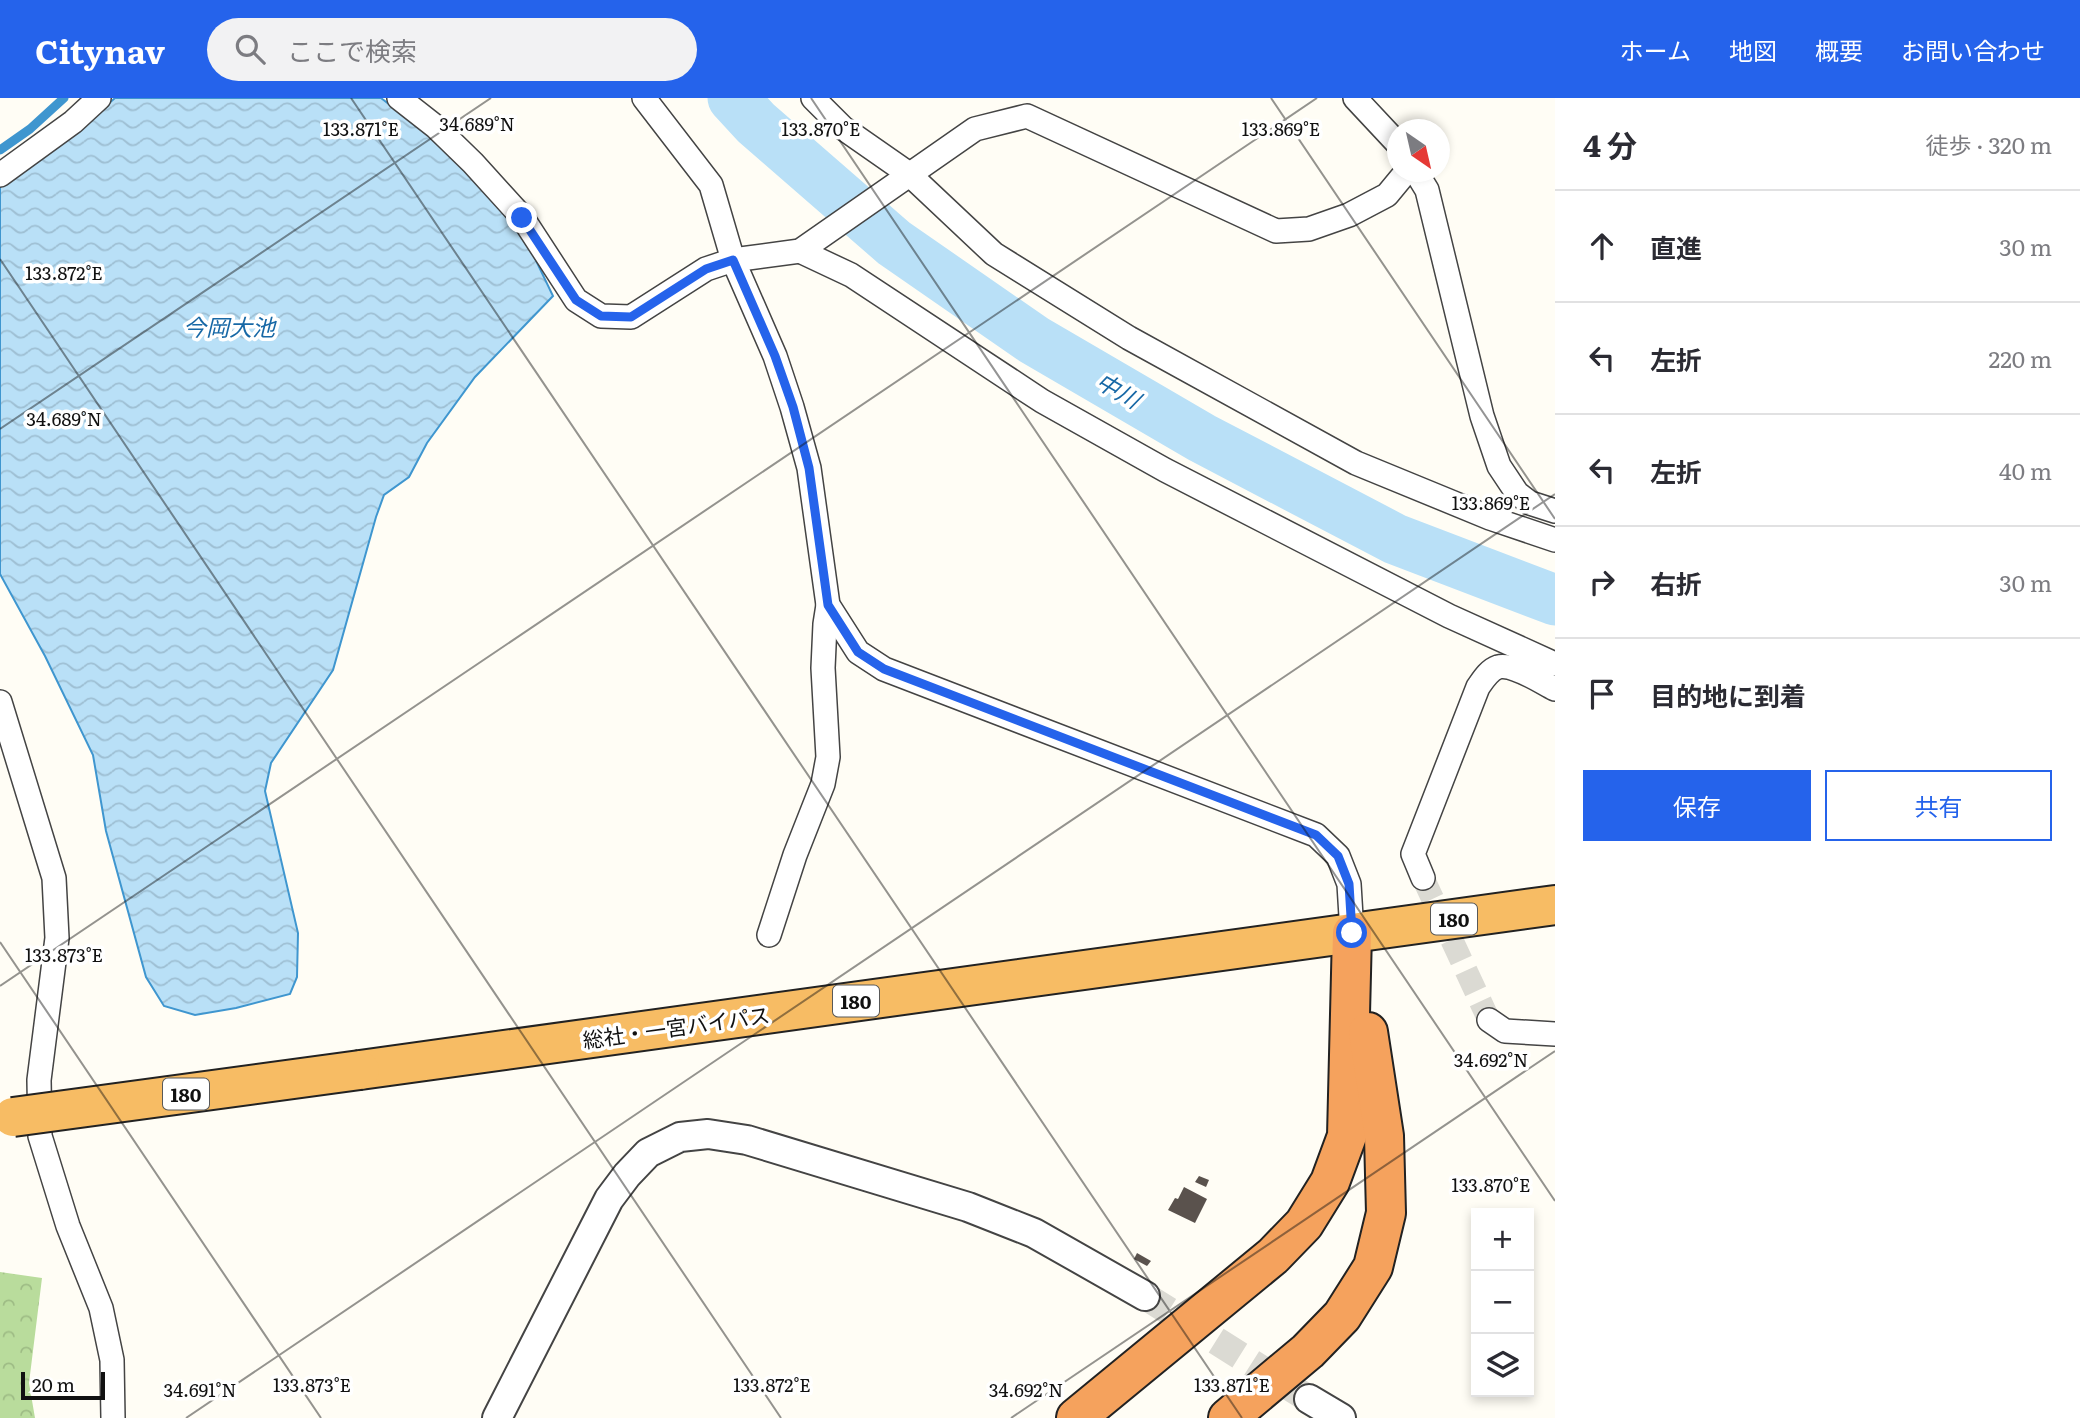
<!DOCTYPE html>
<html lang="ja">
<meta charset="utf-8">
<style>
:root{--surface:#fff;--page:#f2f2f3;--text:#2b2b33;--muted:#7c7c81;--line:#e1e1e2;--accent:#2563eb}
body{margin:0;font-family:Literata,"Noto Sans JP",serif;background:var(--page);color:var(--text)}
.controls{position:absolute;right:21px;bottom:21px;display:grid;overflow:hidden;border-radius:0px;box-shadow:0 4px 10px #0003}
.controls button{width:63px;height:63px;display:grid;place-items:center;padding:0;border:0;border-bottom:2px solid var(--line);background:var(--surface);color:var(--text);font:35px sans-serif}
.compass{position:absolute;left:1387px;top:21px;width:63px;height:63px;border-radius:50%;background:var(--surface);box-shadow:0 4px 10px #0003;rotate:146deg}
.scale{position:absolute;left:21px;bottom:18px;width:84px;box-sizing:border-box;padding-left:7px;border:4px solid #111;border-top:0;font-size:19px;line-height:24px;white-space:nowrap;color:#111;-webkit-text-stroke:5px #fff;paint-order:stroke}
.stop{position:absolute;width:21px;height:21px;margin:-16px;border:5px solid #2563eb;border-radius:50%;background:#fff}
.stop.end{background:#2563eb;border-color:#fff;box-shadow:0 2px 7px #0008}
.list{margin:0;padding:0;list-style:none}
h2{display:flex;justify-content:space-between;align-items:center;height:91px;margin:0;padding:0 28px;font-size:30px}
h2 small{font-size:23px;font-weight:400;color:var(--muted)}
.list li{display:grid;grid-template-columns:46px 1fr auto;gap:21px;align-items:center;box-sizing:border-box;height:112px;padding:0 28px;border-top:2px solid var(--line)}
.list b{display:block;font-size:26px;white-space:nowrap}
.list em{font-size:23px;font-style:normal;color:var(--muted)}
.actions{display:flex;gap:14px;padding:21px 28px}
.actions a{flex:1;padding:16px 0;border:2px solid var(--accent);border-radius:0px;text-align:center;font-size:24px;color:var(--accent)}
.actions .main{background:var(--accent);color:#fff}
.icon{flex:none;width:38px;height:38px;fill:none;stroke:currentColor;stroke-width:2;stroke-linecap:round;stroke-linejoin:round}
.map{position:relative;flex:none;width:1555px;height:1320px;overflow:hidden}
header{display:flex;align-items:center;gap:42px;box-sizing:border-box;height:98px;padding:0 35px;background:var(--accent);color:#fff}
header strong{font-size:33px}
nav{display:flex;gap:38px;margin-inline-start:auto;font-size:24px}
.search{width:490px;height:63px;background:var(--page);display:flex;align-items:center;gap:18px;box-sizing:border-box;padding:0 24px;border-radius:38px;color:var(--muted);font-size:26px}
main{display:flex}
aside{flex:1;background:var(--surface)}
.map>svg:first-child{display:block}
</style>
<header>
<strong>Citynav</strong>
<div class="search"><svg class="icon" aria-label="search" viewBox="0 0 24 24"><circle cx="10" cy="10" r="6"/><path d="M15 15l6 6"/></svg>ここで検索</div>
<nav><a>ホーム</a><a>地図</a><a>概要</a><a>お問い合わせ</a></nav>
</header>
<main>
<div class="map">
<svg width="1555" height="1320" viewBox="0 0 1555 1320">
<defs>
<pattern id="forest-crowns" width="20" height="18" patternUnits="userSpaceOnUse" patternTransform="scale(1.75)"><rect width="20" height="18" fill="#b9dc9c"/><path d="M2 6a3 3 0 1 1 6 0M12 15a3 3 0 1 1 6 0" fill="none" stroke="#9ebc85"/></pattern>
<pattern id="water-waves" width="16" height="10" patternUnits="userSpaceOnUse" patternTransform="scale(1.75)"><rect width="16" height="10" fill="#b9e0f7"/><path d="M0 5q4-4 8 0t8 0" fill="none" stroke="#9ebfd3"/></pattern>
</defs>
<rect width="100%" height="100%" fill="#fffdf5"/>
<!-- forest -->
<path fill="url(#forest-crowns)" d="M0 1174 42 1180 29 1285 35 1320H0Z"/>
<!-- water -->
<path fill="url(#water-waves)" stroke="#3f96cf" stroke-width="2" d="M115 0H381L431 39 499 105 530 150 553 198 475 279 427 345 409 379 384 397 376 419 333 572 271 665 265 693 298 835 297 879 290 896 236 910 195 917 164 908 146 879 106 733 93 657 45 558 0 476V89L76 34Z"/>
<g fill="none" stroke-linecap="round" stroke-linejoin="round">
<!-- stream -->
<path stroke="#3f96cf" stroke-width="9" d="M0 52 30 31 64 0"/>
<!-- river -->
<path stroke="#b9e0f7" stroke-width="51" d="M733 0 756 25 894 145 1034 242 1202 340 1395 441 1555 502"/>
</g>
<!-- building -->
<g fill="#5a524d">
<path d="M1199 1078 1209 1082 1206 1089 1195 1084Z"/>
<path d="M1184 1089 1207 1101 1195 1125 1168 1112 1175 1100 1178 1101Z"/>
<path d="M1137 1155 1151 1163 1147 1168 1134 1161Z"/>
</g>
<g fill="none" stroke-linecap="round" stroke-linejoin="round">
<!-- minor-tunnel -->
<path stroke="#dbdad3" stroke-width="23" stroke-dasharray="23 11" stroke-linecap="butt" d="M1423 780 1489 922"/>
<!-- tertiary-tunnel -->
<path stroke="#dbdad3" stroke-width="28" stroke-dasharray="28 14" stroke-linecap="butt" d="M1145 1198 1309 1301"/>
<defs>
<g id="minor">
<path d="M399 0 436 29 473 65 522 119 576 202 601 218 631 219 706 171 733 162 800 153 975 31 1027 18 1276 133 1309 131 1349 117 1387 97 1406 74"/>
<path d="M644 0 711 87 733 162 775 258 792 309 809 370 828 507 858 554 884 571 1316 737 1338 758 1349 786 1352 835"/>
<path d="M813 0 843 30 909 76 994 156 1129 240 1356 365 1490 420 1555 442"/>
<path d="M1355 0 1398 46"/>
<path d="M1416 74 1427 92 1482 318 1499 368 1517 395 1530 405 1555 413"/>
<path d="M0 77 73 24 99 0"/>
<path d="M800 153 851 177 1042 303 1165 372 1449 518 1555 566"/>
<path d="M0 604 54 780 57 840 39 982 40 1038 68 1128 101 1210 112 1262 113 1320"/>
<path d="M1423 780 1413 756 1478 589C1483 582 1489 572 1498 569 1513 565 1541 584 1555 591"/>
<path d="M769 837 795 757 823 686 828 659 823 570 825 526 828 507"/>
<path d="M1489 922 1505 933 1555 936"/>
</g>
<g id="tertiary">
<path d="M1309 1301 1341 1320"/>
<path d="M497 1320 609 1101 627 1077 648 1055 680 1039 708 1036 747 1042 968 1109 1034 1135 1145 1198"/>
</g>
<path id="trunk" d="M360 972 1555 807"/>
<g id="motorway">
<path d="M1076 1320 1273 1158 1304 1126 1330 1084 1347 1038 1352 835"/>
<path d="M1228 1320 1308 1253 1342 1218 1373 1169 1386 1115 1384 1038 1368 934"/>
</g>
</defs>
<!-- minor casing -->
<use href="#minor" stroke="#444" stroke-width="26"/>
<!-- tertiary casing -->
<use href="#tertiary" stroke="#444" stroke-width="32"/>
<!-- trunk casing -->
<use href="#trunk" stroke="#222" stroke-width="42"/>
<!-- motorway casing -->
<use href="#motorway" stroke="#222" stroke-width="42"/>
<!-- minor -->
<use href="#minor" stroke="#fff" stroke-width="23"/>
<!-- tertiary -->
<use href="#tertiary" stroke="#fff" stroke-width="28"/>
<!-- trunk -->
<use href="#trunk" stroke="#f7bc64" stroke-width="38"/>
<!-- motorway -->
<use href="#motorway" stroke="#f5a25d" stroke-width="38"/>
<defs>
<path id="trunk-bridge" d="M13 1019 360 972"/>
</defs>
<!-- trunk-bridge casing -->
<use href="#trunk-bridge" stroke="#222" stroke-width="42" stroke-linecap="butt"/>
<!-- trunk-bridge -->
<use href="#trunk-bridge" stroke="#f7bc64" stroke-width="38"/>
</g>
<g fill="none" stroke-linecap="round" stroke-linejoin="round">
<!-- route -->
<path stroke="#2563eb" stroke-width="9" d="M522 120 576 202 601 218 631 219 706 171 733 162 775 258 793 309 809 370 828 507 858 554 884 571 1316 737 1338 758 1349 786 1352 835"/>
</g>
<!-- ticks -->
<path fill="none" stroke="#111" stroke-width="2" stroke-opacity="0.45" d="M351 0 1242 1320M811 0 1555 1103M1271 0 1555 421M0 161 781 1320M0 331 491 0M0 844 321 1320M0 888 1317 0M186 1320 1555 396M1011 1320 1555 953"/>
<g text-anchor="middle" dominant-baseline="central" stroke-width="7" stroke-linejoin="round" paint-order="stroke">
<!-- shield labels -->
<g fill="#fff" stroke="#585858" stroke-width="2">
<rect x="1431" y="805.5" width="46" height="31" rx="5"/>
<rect x="833" y="887.5" width="46" height="31" rx="5"/>
<rect x="163" y="980.5" width="46" height="31" rx="5"/>
</g>
<g font-size="19" font-weight="bold" fill="#111">
<text x="1454" y="821">180</text>
<text x="856" y="903">180</text>
<text x="186" y="996">180</text>
</g>
<!-- street labels -->
<g font-size="21" fill="#111" stroke="#fff">
<text transform="translate(676 928) rotate(-8)">総社・一宮バイパス</text>
</g>
<!-- water labels -->
<g font-size="23" font-style="italic" fill="#1768a6" stroke="#fff">
<text x="229" y="228">今岡大池</text>
<text transform="translate(1119 291) rotate(30)">中川</text>
</g>
</g>
<g font-size="18" text-anchor="middle" fill="#111" stroke="#fff" stroke-width="7" stroke-linejoin="round" paint-order="stroke">
<text x="477" y="33">34.689°N</text>
<text x="361" y="38">133.871°E</text>
<text x="1281" y="38">133.869°E</text>
<text x="821" y="38">133.870°E</text>
<text x="64" y="182">133.872°E</text>
<text x="64" y="328">34.689°N</text>
<text x="1491" y="412">133.869°E</text>
<text x="64" y="864">133.873°E</text>
<text x="1491" y="969">34.692°N</text>
<text x="1491" y="1094">133.870°E</text>
<text x="312" y="1294">133.873°E</text>
<text x="772" y="1294">133.872°E</text>
<text x="1232" y="1294">133.871°E</text>
<text x="200" y="1299">34.691°N</text>
<text x="1026" y="1299">34.692°N</text>
</g>
</svg>
<div class="controls">
<button>+</button>
<button>−</button>
<button><svg class="icon" aria-label="layers" viewBox="0 0 24 24"><path d="M12 4l9 5-9 5-9-5zM3 14l9 5 9-5"/></svg></button>
</div>
<svg class="compass" viewBox="-18 -18 36 36"><path d="M0-13l5 13h-10z" fill="#e53935"/><path d="M0 13l5-13h-10z" fill="#7c7c81"/></svg>
<div class="scale">20 m</div>
<div class="stop" style="left:1352px;top:835px"></div>
<div class="stop end" style="left:522px;top:120px"></div>
</div>
<aside>
<h2>4 分<small>徒歩 · 320 m</small></h2>
<ul class="list">
<li><svg class="icon" aria-label="ahead" viewBox="0 0 24 24"><path d="M12 20V5M6 11l6-6 6 6"/></svg><div><b>直進</b></div><em>30 m</em></li>
<li><svg class="icon" aria-label="left" viewBox="0 0 24 24"><path d="M17 20v-9H6M10 6l-5 5 5 5"/></svg><div><b>左折</b></div><em>220 m</em></li>
<li><svg class="icon" aria-label="left" viewBox="0 0 24 24"><path d="M17 20v-9H6M10 6l-5 5 5 5"/></svg><div><b>左折</b></div><em>40 m</em></li>
<li><svg class="icon" aria-label="right" viewBox="0 0 24 24"><path d="M7 20v-9h11M14 6l5 5-5 5"/></svg><div><b>右折</b></div><em>30 m</em></li>
<li><svg class="icon" aria-label="arrive" viewBox="0 0 24 24"><path d="M6 21V4h12l-3 4 3 4H6"/></svg><div><b>目的地に到着</b></div></li>
</ul>
<div class="actions"><a class="main">保存</a><a>共有</a></div>
</aside>
</main>
